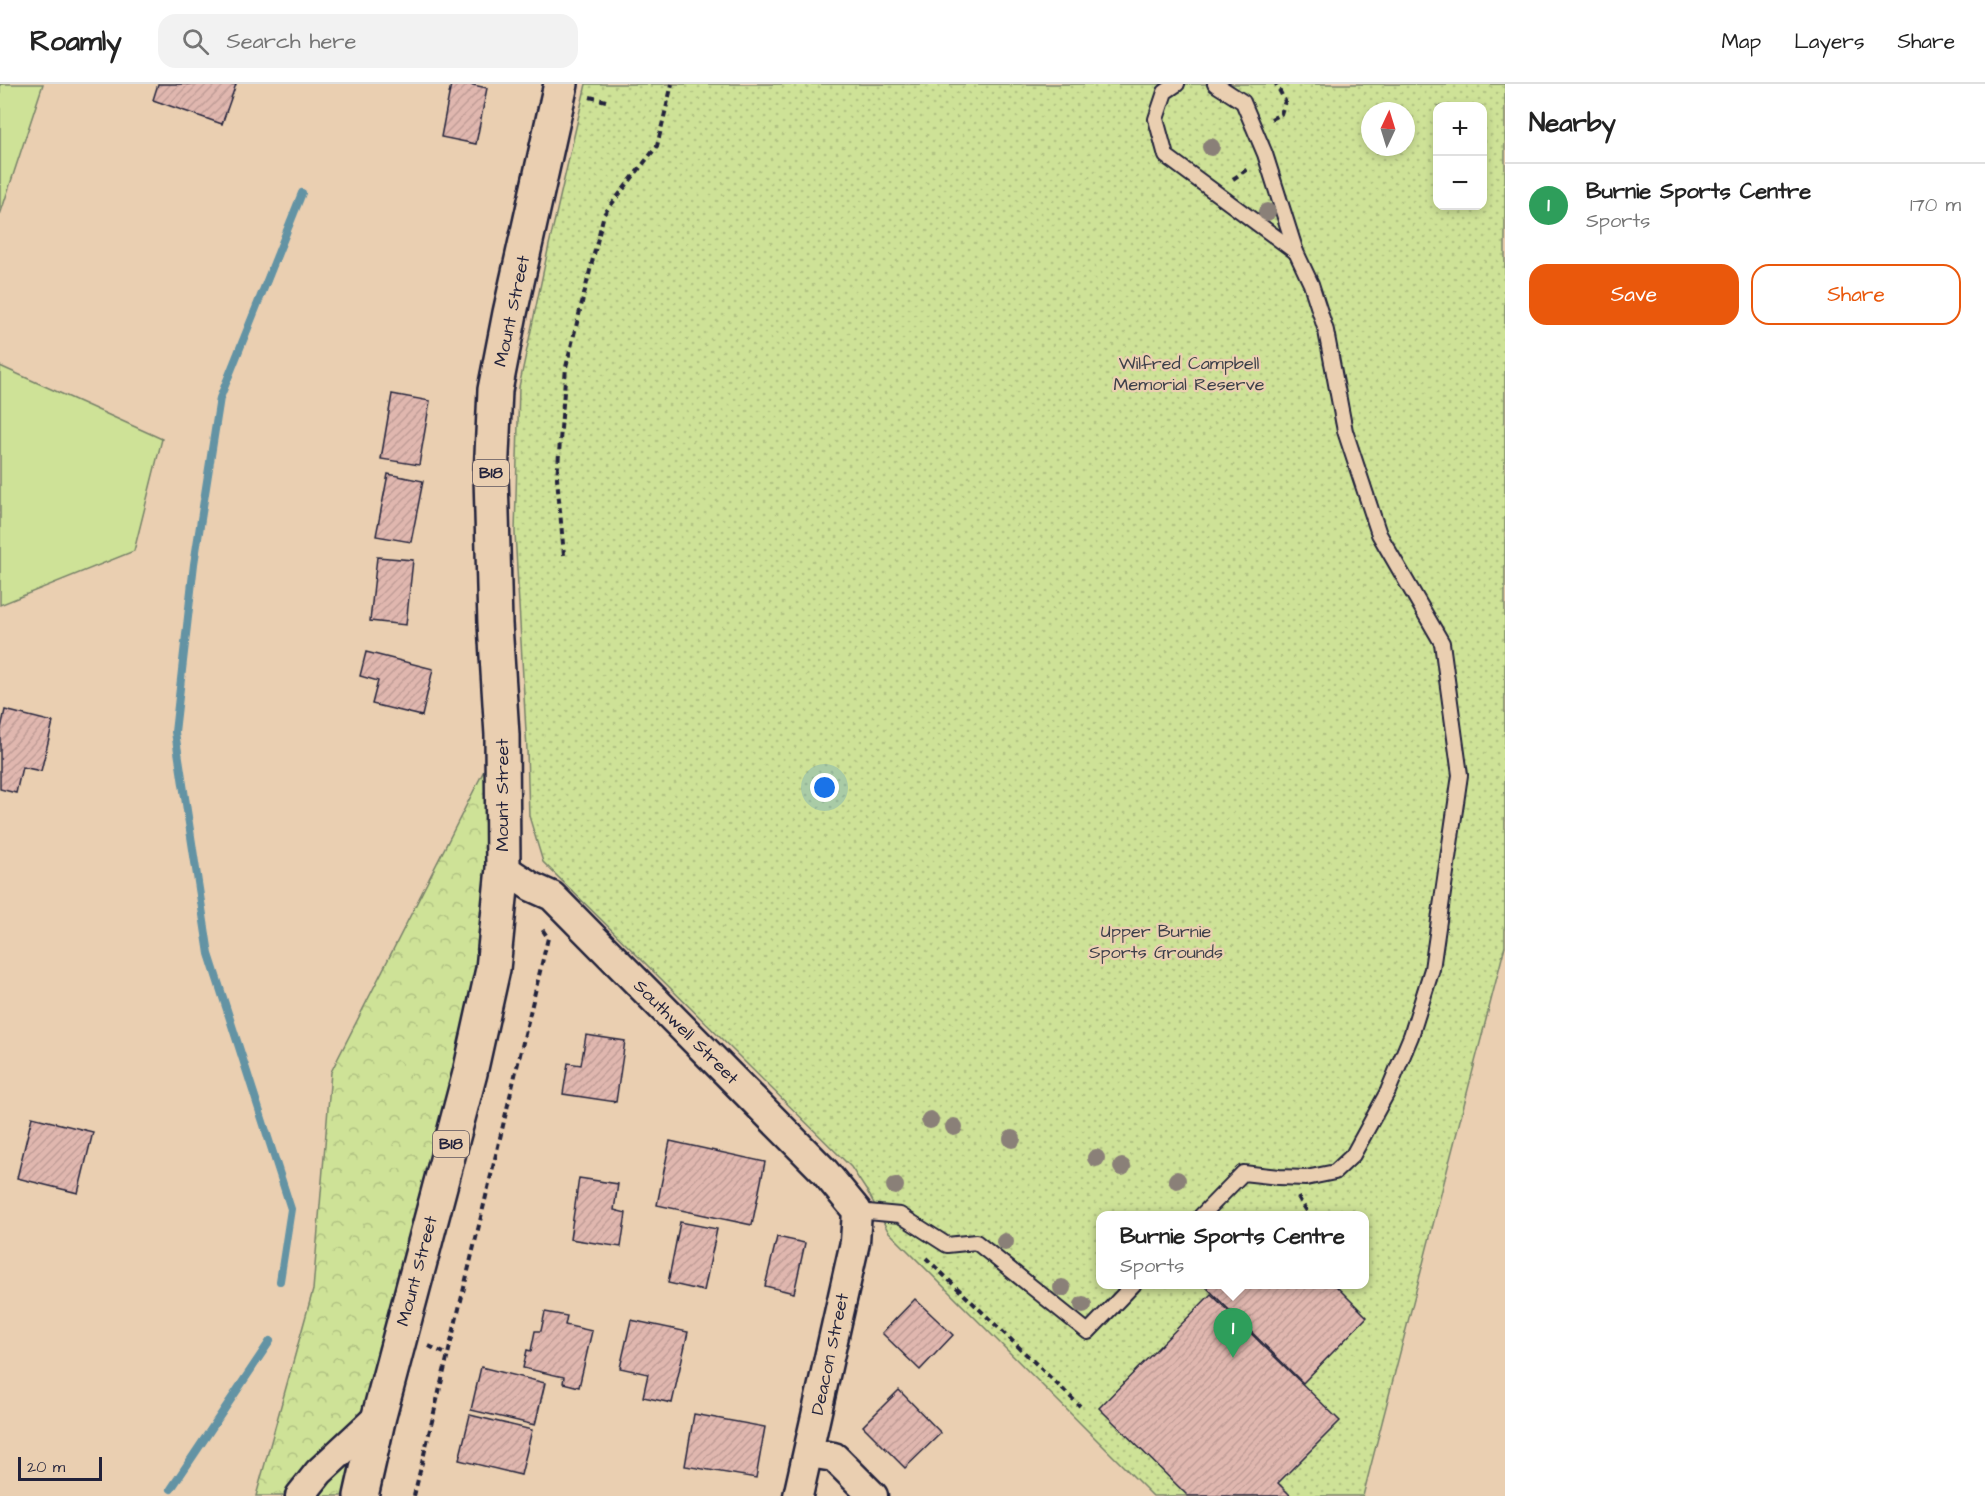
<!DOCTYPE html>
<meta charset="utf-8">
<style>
:root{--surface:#fff;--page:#f2f2f2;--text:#222;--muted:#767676;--line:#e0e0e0;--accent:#ea580c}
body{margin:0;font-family:"Architects Daughter",sans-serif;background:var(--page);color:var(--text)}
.controls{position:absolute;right:18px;top:18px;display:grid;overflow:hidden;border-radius:12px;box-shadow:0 3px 9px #0003}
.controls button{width:54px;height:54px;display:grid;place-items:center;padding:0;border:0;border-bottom:2px solid var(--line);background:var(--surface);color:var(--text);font:30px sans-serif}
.compass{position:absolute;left:1361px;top:18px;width:54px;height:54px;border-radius:50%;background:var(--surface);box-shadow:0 3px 9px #0003;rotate:4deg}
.scale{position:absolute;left:18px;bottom:15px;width:84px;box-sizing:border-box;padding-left:6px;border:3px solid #22223b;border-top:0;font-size:16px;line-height:21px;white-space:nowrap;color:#22223b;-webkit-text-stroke:4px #eacfb1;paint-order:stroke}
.you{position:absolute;left:825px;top:704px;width:21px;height:21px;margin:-15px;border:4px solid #fff;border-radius:50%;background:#1a73e8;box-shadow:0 0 0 9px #1a73e833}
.badge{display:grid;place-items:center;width:39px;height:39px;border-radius:50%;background:var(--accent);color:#fff;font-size:20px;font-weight:700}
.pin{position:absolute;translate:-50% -50px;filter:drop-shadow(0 2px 3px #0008)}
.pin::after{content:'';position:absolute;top:32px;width:21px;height:18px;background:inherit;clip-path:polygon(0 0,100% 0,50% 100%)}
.popup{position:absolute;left:1096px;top:1127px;width:273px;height:78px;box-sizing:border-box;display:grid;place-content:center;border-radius:12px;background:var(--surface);filter:drop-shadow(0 2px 4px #0005);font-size:20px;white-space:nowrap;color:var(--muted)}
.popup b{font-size:22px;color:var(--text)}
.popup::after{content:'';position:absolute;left:50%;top:100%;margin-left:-12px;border:12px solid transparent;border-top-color:var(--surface)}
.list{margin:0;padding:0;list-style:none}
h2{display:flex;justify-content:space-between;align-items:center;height:78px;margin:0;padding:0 24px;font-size:26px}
h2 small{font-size:20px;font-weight:400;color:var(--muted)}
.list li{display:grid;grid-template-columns:39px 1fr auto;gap:18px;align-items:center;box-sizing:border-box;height:84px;padding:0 24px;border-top:2px solid var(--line)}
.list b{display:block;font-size:22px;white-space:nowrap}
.list p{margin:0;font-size:20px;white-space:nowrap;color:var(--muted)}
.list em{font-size:20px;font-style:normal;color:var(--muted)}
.actions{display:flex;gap:12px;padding:18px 24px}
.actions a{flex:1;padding:14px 0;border:2px solid var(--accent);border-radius:18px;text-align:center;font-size:21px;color:var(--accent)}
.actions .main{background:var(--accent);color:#fff}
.icon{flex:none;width:33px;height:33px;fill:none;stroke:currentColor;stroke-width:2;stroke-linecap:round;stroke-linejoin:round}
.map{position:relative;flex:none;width:1505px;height:1412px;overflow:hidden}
header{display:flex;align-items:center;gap:36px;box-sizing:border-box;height:84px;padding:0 30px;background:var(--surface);border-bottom:2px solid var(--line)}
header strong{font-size:28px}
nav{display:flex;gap:33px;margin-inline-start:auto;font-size:21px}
.search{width:420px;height:54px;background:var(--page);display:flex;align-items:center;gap:15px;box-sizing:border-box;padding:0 21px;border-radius:18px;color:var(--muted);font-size:22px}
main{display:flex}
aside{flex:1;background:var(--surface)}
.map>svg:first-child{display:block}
</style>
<header>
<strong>Roamly</strong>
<div class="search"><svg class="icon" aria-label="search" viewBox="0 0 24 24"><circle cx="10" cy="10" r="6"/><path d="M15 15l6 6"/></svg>Search here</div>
<nav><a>Map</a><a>Layers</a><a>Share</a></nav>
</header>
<main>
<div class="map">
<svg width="1505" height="1412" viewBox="0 0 1505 1412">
<defs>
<pattern id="forest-crowns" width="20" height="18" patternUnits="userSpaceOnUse" patternTransform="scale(1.5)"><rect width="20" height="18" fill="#cee297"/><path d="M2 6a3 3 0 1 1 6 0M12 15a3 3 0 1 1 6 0" fill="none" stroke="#b1c283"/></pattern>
<pattern id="park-dots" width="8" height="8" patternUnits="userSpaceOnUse" patternTransform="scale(1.5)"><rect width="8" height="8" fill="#cee297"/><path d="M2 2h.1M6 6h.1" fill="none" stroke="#b1c283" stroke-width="1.8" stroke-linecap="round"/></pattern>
<pattern id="building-hatch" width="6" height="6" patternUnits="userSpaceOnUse" patternTransform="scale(1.5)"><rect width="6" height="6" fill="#e0b7af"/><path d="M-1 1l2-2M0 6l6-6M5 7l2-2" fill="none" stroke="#c09d97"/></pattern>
</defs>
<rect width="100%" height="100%" fill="#eacfb1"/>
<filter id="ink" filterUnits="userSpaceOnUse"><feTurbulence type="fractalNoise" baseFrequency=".0167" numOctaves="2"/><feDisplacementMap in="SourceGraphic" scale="12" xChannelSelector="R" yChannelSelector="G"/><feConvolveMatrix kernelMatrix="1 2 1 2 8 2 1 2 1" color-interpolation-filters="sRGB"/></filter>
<g filter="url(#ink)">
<!-- grass -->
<g fill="#cee297" stroke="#788269" stroke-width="1.5">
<path d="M0 0H43L0 131Z"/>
<path d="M0 282 162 355 134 467 0 521Z"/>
</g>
<!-- forest -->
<path fill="url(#forest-crowns)" stroke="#788269" stroke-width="1.5" d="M502 651 503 784 361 1412H256L313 1206 331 988Z"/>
<!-- park -->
<path fill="url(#park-dots)" stroke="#788269" stroke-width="1.5" fill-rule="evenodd" d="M586 0H1505V862L1363 1412H1153L888 1147 870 1112 851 1083 543 778 529 732 527 666 515 448 519 303 549 161ZM1438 22H1482V122H1438ZM1370 27H1406V63H1370ZM1101 1132H1365V1200H1101Z"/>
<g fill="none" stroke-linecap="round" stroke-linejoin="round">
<!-- stream -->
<g stroke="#6393a4" stroke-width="8">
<path d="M280 1197 291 1125 209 870 175 648 194 480 220 314 302 109"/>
<path d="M171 1405 270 1257"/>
</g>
</g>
<!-- building -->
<g fill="url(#building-hatch)" stroke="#22223b" stroke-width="1.5">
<path d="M158 0H236L222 40 153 16Z"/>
<path d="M451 0H469L487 4 476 60 441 53Z"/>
<path d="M392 310 430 317 419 381 381 375Z"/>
<path d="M388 390 423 397 411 458 376 452Z"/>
<path d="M377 473 413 476 406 541 370 537Z"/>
<path d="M366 568 433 585 422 632 372 620 378 597 360 592Z"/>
<path d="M5 626 53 638 41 687 22 683 16 709 0 705V649Z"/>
<path d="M586 951 625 957 616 1018 563 1010 568 979 581 981Z"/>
<path d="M32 1033 93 1048 78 1109 17 1094Z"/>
<path d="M670 1057 765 1078 752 1141 657 1121Z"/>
<path d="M579 1094 618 1100 614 1126 626 1129 621 1163 570 1155Z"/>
<path d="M680 1138 717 1145 704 1207 668 1199Z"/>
<path d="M777 1153 805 1159 794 1209 765 1202Z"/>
<path d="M1203 1200H1334L1367 1233 1303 1299Z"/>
<path d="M1211 1210 1340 1337 1278 1399 1291 1412H1188L1099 1324Z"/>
<path d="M915 1215 953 1251 920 1286 882 1249Z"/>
<path d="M545 1228 567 1232 565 1241 592 1247 579 1303 563 1299 564 1293 523 1284 527 1266 531 1267 535 1247H541Z"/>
<path d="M631 1236 688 1248 672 1319 643 1313 648 1290 620 1284Z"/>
<path d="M481 1283 545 1299 535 1341 471 1326Z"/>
<path d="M899 1306 941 1349 905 1384 863 1342Z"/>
<path d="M694 1330 765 1343 756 1394 685 1382Z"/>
<path d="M470 1331 532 1346 521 1391 459 1376Z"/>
</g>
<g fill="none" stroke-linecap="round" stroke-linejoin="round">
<defs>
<g id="lane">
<path d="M1177 0 1165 8 1156 35 1166 72 1296 168"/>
<path d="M857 1127 900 1131 947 1161 976 1158 1088 1248 1134 1200"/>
<path d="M1201 1132 1243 1089 1279 1093 1306 1094 1335 1088 1353 1071 1359 1060 1388 1007 1411 952 1432 885 1460 691 1442 559 1379 450 1345 347 1326 247 1311 200 1296 168 1265 70 1243 18 1215 0"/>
</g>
<g id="street">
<path d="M503 784 532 803 552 812 824 1087 857 1127 855 1158 798 1412"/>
<path d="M809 1369 834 1373 873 1412"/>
<path d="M300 1412 319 1388 379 1332"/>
</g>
<path id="highway" d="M361 1412 379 1332 470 989 493 885 503 784 502 651 495 540 491 392 495 306 510 229 561 0"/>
</defs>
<!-- lane casing -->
<use href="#lane" stroke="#22223b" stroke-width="18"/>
<!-- street casing -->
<use href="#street" stroke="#22223b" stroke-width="33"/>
<!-- highway casing -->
<use href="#highway" stroke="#22223b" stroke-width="38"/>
<!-- path -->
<g stroke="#22223b" stroke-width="4" stroke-dasharray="6 4.5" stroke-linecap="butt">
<path d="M590 13 610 18"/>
<path d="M1271 35 1281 30 1285 17 1276 0"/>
<path d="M1233 95 1249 84"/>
<path d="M564 471 557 394 566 283 604 130 657 62 672 0"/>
<path d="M1298 1113 1310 1132"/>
<path d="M926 1174 1080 1322"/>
<path d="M429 1262 448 1271"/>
<path d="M414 1412 548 854 542 845"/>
</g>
<!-- lane -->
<use href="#lane" stroke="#eacfb1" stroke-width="14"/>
<!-- street -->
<use href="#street" stroke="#eacfb1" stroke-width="28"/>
<!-- highway -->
<use href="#highway" stroke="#eacfb1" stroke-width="33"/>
</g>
<!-- trees -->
<g fill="#8a8078">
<circle cx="1211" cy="63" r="9"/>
<circle cx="1267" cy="128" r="9"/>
<circle cx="930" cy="1036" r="9"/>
<circle cx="954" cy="1043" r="9"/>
<circle cx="1012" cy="1055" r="9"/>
<circle cx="1096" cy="1074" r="9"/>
<circle cx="1122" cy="1083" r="9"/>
<circle cx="1177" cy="1096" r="9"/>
<circle cx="895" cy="1102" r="9"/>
<circle cx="1005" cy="1158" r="9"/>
<circle cx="1062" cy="1204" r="9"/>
<circle cx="1083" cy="1221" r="9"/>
</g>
</g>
<g text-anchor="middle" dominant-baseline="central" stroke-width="4.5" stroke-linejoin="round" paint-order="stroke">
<!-- shield labels -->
<g fill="#eacfb1" stroke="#5e565e" stroke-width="1.5">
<rect x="473" y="376" width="36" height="26" rx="4.5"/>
<rect x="433" y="1047" width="36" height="26" rx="4.5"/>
</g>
<g font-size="16" font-weight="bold" fill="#22223b">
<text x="491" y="389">B18</text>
<text x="451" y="1060">B18</text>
</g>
<!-- street labels -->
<g font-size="18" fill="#22223b" stroke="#eacfb1">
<text transform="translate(512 227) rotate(-78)">Mount Street</text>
<text transform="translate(502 711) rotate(-90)">Mount Street</text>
<text transform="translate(686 948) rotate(45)">Southwell Street</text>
<text transform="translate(417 1187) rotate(-75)">Mount Street</text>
<text transform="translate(830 1270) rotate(-78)">Deacon Street</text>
</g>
<!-- park labels -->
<g font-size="18" fill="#3c3f49" stroke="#eacfb1">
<text x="1189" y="279">Wilfred Campbell<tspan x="1189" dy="21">Memorial Reserve</tspan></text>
<text x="1156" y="847">Upper Burnie<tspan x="1156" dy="21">Sports Grounds</tspan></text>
</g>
</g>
</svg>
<div class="controls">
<button>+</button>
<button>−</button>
</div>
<svg class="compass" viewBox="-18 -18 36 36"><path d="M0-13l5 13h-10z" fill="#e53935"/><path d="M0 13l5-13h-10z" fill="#767676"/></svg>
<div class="scale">20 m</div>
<div class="you"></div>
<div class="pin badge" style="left:1233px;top:1274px;background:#2e9e5b">1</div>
<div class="popup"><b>Burnie Sports Centre</b>Sports</div>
</div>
<aside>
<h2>Nearby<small></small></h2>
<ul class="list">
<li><span class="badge" style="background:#2e9e5b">1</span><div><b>Burnie Sports Centre</b><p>Sports</p></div><em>170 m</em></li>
</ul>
<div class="actions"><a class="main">Save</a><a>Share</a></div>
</aside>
</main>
